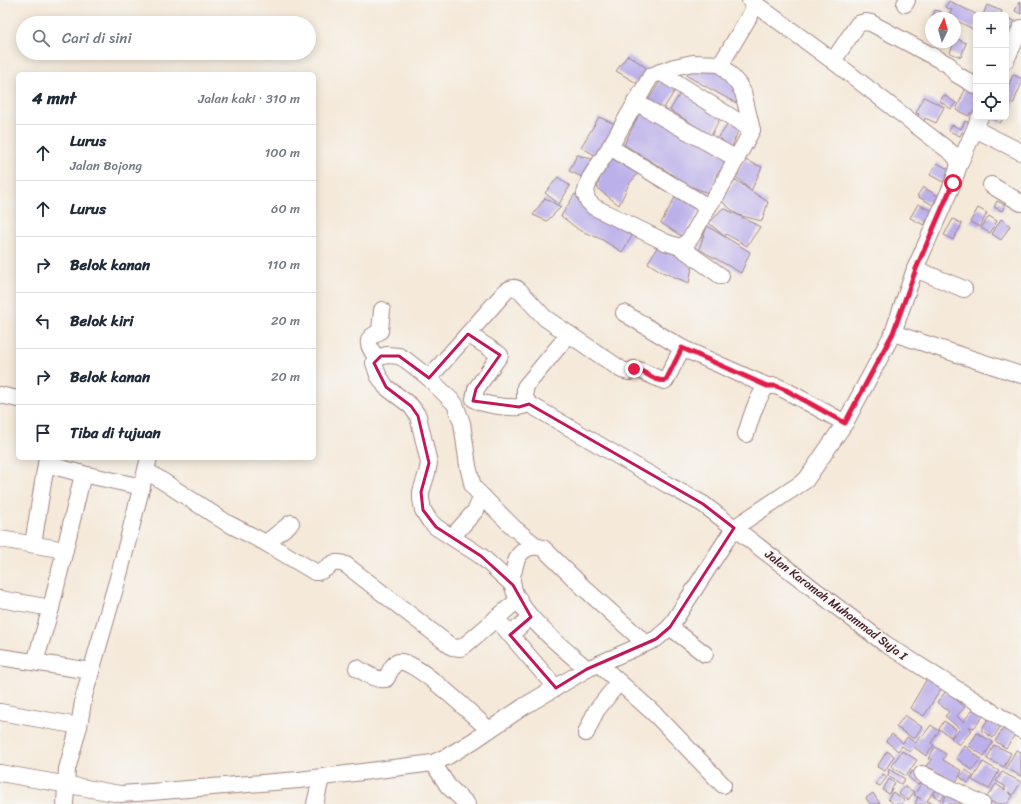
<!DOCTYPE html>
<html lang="id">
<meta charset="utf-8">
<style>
:root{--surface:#fff;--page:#f2f2f3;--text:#1f2937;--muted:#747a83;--line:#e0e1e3}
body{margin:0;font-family:Sriracha,sans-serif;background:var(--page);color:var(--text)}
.controls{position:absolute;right:12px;top:12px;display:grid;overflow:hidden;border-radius:6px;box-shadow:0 2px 10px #0003}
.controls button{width:36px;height:36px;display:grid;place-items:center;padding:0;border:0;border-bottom:1px solid var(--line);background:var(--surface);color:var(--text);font:20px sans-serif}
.compass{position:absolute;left:925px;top:12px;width:36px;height:36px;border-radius:50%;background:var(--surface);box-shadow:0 2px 10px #0003;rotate:5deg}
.stop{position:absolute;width:12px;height:12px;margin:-9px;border:3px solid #e11d48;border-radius:50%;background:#fff}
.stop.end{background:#e11d48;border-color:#fff;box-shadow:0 1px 4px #0008}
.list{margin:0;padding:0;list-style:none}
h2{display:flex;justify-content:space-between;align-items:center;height:52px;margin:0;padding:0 16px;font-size:17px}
h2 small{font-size:13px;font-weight:400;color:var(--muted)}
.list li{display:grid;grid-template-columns:26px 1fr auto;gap:12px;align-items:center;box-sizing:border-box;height:56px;padding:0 16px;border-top:1px solid var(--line)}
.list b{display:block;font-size:15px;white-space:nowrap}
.list p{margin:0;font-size:13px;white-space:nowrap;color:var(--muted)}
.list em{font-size:13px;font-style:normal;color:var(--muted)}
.icon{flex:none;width:22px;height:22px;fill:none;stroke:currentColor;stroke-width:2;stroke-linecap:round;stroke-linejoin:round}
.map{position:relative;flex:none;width:1021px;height:804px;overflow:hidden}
.search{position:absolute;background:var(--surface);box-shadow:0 2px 10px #0003;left:16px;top:16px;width:300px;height:44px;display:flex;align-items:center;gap:10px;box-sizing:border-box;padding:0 14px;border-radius:22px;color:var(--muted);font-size:15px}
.panel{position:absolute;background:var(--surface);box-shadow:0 2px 10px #0003;left:16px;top:72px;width:300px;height:388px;border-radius:6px}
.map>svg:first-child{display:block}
</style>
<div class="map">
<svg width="1021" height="804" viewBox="0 0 1021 804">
<rect width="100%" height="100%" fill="#f6f6f2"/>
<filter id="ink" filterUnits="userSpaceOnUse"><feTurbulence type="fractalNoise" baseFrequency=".025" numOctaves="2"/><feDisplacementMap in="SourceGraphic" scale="8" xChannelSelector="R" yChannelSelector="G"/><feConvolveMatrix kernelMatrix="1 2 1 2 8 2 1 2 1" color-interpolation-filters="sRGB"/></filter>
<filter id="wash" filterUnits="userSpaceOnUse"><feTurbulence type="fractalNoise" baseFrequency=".012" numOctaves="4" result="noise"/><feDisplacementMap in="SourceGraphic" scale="16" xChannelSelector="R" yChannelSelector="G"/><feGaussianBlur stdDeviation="0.9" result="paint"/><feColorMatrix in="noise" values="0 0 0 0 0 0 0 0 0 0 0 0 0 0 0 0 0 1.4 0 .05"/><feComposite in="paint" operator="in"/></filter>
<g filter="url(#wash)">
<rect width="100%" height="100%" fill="#f5e9d9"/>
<g id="blocks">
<!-- building -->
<g fill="#bcb0ea">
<path d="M949 1 976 14V23L973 29 955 20V18L949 17 952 10 945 7Z"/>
<path d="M1019 2 1021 3V14L1015 11Z"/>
<path d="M987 5 1002 11 1000 15H983Z"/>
<path d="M935 10 942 12 941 14 948 17V18H932Z"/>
<path d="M1009 18 1016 22 1012 29 1006 25Z"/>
<path d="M955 38 966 43 961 57 950 53 954 42H955Z"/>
<path d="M628 55 651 71 640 85 616 71Z"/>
<path d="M695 56 748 80 736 103 687 76Z"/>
<path d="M664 75 679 84 662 111 649 99Z"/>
<path d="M1013 75 1021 78V85L1013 104 1006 101V92Z"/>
<path d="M684 87 723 112 711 136 670 110Z"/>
<path d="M966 87 976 91V100L974 106 976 108 973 114 970 113 969 116 956 110Z"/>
<path d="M944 95 956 103 951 109 940 101Z"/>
<path d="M924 97 944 107 936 123 925 118 924 121 917 118 919 114 916 113Z"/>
<path d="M641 110 737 159 717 173 711 194 684 184 667 171 624 145Z"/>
<path d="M599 117 617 125 598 157 581 147Z"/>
<path d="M992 117H1004L1000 123 991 118Z"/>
<path d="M730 121 740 126 731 149 719 137Z"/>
<path d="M965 121 970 123 965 133 962 132 960 136 949 131 952 125 961 129Z"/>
<path d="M612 154 640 171 629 184 619 205 597 188 603 168Z"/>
<path d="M577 155 595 160 584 178 569 171Z"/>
<path d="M745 160 762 167 751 191 768 202 762 221 738 215 760 227 747 246 726 234 725 237 709 223 723 208 738 215 720 200 736 180 751 191 734 175Z"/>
<path d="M937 163 950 170 943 182 930 175Z"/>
<path d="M558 177 570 186 559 204 545 193Z"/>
<path d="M923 187 938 196 933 205 917 196Z"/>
<path d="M679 190 703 204 683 237 661 223Z"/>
<path d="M575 194 634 233 622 252 601 239 579 230 561 216Z"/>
<path d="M545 198 561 207 547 221 533 215Z"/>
<path d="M997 201 1005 205 1002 211 994 207Z"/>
<path d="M918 204 932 211 924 225 910 218Z"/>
<path d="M978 208 987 213 980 227 970 222Z"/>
<path d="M989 216 997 221 990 233 981 228Z"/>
<path d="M953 219 962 224 953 240 944 235Z"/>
<path d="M1001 219 1010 226 1001 240 992 234Z"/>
<path d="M707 226 750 252 741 273 699 249Z"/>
<path d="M659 244 694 257 689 283 662 272 648 263Z"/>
<path d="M928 677 943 686 924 716 910 708Z"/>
<path d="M946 691 965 707 957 716 963 722 974 708 984 715 974 728 969 727 972 730 959 745 951 738 960 729 945 716 949 712 937 702Z"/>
<path d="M905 715 922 727 914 739 896 727Z"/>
<path d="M990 716 1002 724 993 738 981 730Z"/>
<path d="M944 721 956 729 951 737 939 729Z"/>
<path d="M931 725 939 731 931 743 934 745 926 756 914 747 910 752 902 746 898 751 886 741 892 734 903 743 907 737 916 743 920 736 922 737Z"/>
<path d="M1005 726 1016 733 1006 748 995 741Z"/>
<path d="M977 733 993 742 984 756 969 746Z"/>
<path d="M994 745 1011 753 1004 767 987 759Z"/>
<path d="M965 746 981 759 972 770 956 758Z"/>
<path d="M935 747 946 754 943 760 962 771 955 784 947 779 946 776 926 766 932 759H928Z"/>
<path d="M1016 750 1021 752V776L1006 768Z"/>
<path d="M887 751 894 756 885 771 877 767Z"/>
<path d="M902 751 917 760 906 776 891 766Z"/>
<path d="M983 762 999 771 989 789 972 780Z"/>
<path d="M889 769 905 779 901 784 888 776Z"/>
<path d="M966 770 973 776 968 783 960 777Z"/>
<path d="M912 771 923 778 918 785 908 777Z"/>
<path d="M1002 772 1021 782 1013 795 1008 792 1013 796 1007 804H995L986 798 996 784 1005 790V786L996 781Z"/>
<path d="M883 774 887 777 880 786 876 784Z"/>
<path d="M889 779 895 783 889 794 883 790Z"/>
<path d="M923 781 936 788 927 801 934 804H915L918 797 921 799 914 795Z"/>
<path d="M939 785 948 790 941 800 933 795Z"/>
<path d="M904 786 914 792 908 800 899 794Z"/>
<path d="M949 790 963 797 960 804H942Z"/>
<path d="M893 792 904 800 902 804H894L888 799Z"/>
<path d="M873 793 880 804H870L866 798Z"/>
</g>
</g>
</g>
<g filter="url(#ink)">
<use href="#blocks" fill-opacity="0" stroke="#a08482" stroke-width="1"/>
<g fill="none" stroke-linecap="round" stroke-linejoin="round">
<defs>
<g id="minor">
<path d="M750 0 833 61 953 154 957 159 959 165"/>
<path d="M905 4 907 0"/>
<path d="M1006 60 1021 28"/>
<path d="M833 61 858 24 865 22 871 23 949 65 956 74 976 86"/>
<path d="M721 64 738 84 743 92 752 130 719 191 708 207 692 236 685 245 680 247 665 242 594 207 588 201 585 194 590 178 610 147 651 76 674 67 693 63 721 64 756 5"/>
<path d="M660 72 752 130"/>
<path d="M635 102 737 159"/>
<path d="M975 129 1021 152"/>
<path d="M610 147 708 207"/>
<path d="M991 185 1021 203"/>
<path d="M680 247 721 276"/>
<path d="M915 269 964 289"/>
<path d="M624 313 682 348 767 386"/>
<path d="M893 333 1021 375"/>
<path d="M468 334 500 355 476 389 474 399C481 405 510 408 519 407 522 406 526 405 529 404"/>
<path d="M569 334 525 387V398L529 404 668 485 703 504 884 643 1021 730"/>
<path d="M376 358C373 352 365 343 371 337 374 335 377 333 380 331L382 310"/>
<path d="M429 378 505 292C510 288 514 286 519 290L545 318 622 370 629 372 634 369 639 370 664 381 666 380 682 348"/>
<path d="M0 395 18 399"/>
<path d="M746 434C751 418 756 399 767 386H776L785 390 845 423"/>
<path d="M46 464 83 474 142 487"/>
<path d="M147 471 227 523 266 543 315 572C328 573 329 557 346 565L452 647 460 648 464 646 519 599"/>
<path d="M452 537 476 510 482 496"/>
<path d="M0 539 65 550"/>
<path d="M266 543 291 523"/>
<path d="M33 544 47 458"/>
<path d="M513 585 481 556 436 527 429 520 423 510 421 499V492L427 473 429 463 418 416 411 406 386 387 378 375 374 363 376 358 387 355 399 356 406 360 429 378 455 404 462 423 468 466 473 487 514 528 536 546"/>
<path d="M0 599 51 608"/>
<path d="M496 618 556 688"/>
<path d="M670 627 705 654"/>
<path d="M510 635 531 617"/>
<path d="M0 657 91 671"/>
<path d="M35 662 51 608 83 474"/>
<path d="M599 664 657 716 723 785"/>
<path d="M357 668C366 673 375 681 386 679 389 674 392 664 398 662 412 656 477 719 489 730"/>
<path d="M587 669C566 650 511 609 512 579 512 576 513 572 514 570 515 564 516 560 519 555 526 547 533 545 543 548L583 587 645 643"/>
<path d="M0 712 79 726"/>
<path d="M586 733 596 711 619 682"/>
<path d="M433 763 448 786 467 804"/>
<path d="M0 773 120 794 151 792 299 780 433 763 448 756 473 741 523 707 587 669 656 639 670 627 734 528 806 480 845 423 893 333 915 269 953 183 959 165 980 117"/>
<path d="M922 774 982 804"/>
<path d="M65 804 67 769 79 726 84 696 120 571 149 458"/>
<path d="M315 804 321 778"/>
</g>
</defs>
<!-- minor casing -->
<use href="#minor" stroke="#a08482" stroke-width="18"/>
<!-- minor -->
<use href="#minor" stroke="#fff" stroke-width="16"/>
</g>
</g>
<g fill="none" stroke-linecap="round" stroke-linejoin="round" filter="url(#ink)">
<!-- route -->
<path stroke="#e11d48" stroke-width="5" d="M634 369C645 370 655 383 666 380L682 348 767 386H776L786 390 845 423 893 333 916 269 953 183"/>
</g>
<!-- marked area -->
<path fill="none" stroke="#c2185b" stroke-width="3" stroke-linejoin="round" d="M468 334 500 355 476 389 473 401 519 407 529 404 703 504 734 528 670 627 656 639 587 669 556 688 510 635 531 617 513 585 481 556 436 527 423 510 421 492 429 463 418 416 411 406 386 387 374 363 381 356H399L429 378Z"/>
<g text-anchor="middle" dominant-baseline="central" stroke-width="3.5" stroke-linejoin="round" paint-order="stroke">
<!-- street labels -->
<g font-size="12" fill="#4a1f2b" stroke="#f6f6f2">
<text transform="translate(836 605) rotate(37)">Jalan Karomah Muhammad Suja I</text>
</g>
</g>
</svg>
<div class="controls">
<button>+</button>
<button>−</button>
<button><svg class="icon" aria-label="locate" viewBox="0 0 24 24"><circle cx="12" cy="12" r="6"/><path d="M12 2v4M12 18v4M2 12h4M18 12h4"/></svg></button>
</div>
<svg class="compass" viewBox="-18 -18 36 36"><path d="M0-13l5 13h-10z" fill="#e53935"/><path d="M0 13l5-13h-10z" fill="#747a83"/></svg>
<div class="stop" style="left:953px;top:183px"></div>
<div class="stop end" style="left:634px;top:369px"></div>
<div class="search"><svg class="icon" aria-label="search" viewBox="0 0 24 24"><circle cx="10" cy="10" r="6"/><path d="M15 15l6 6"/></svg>Cari di sini</div>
<section class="panel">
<h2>4 mnt<small>Jalan kaki · 310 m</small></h2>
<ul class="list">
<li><svg class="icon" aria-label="ahead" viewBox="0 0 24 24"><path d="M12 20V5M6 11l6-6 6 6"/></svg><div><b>Lurus</b><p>Jalan Bojong</p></div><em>100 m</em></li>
<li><svg class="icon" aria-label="ahead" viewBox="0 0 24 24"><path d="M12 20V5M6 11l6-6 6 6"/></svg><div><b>Lurus</b></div><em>60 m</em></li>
<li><svg class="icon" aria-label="right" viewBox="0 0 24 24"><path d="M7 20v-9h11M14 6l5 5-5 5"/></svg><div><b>Belok kanan</b></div><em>110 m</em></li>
<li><svg class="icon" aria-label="left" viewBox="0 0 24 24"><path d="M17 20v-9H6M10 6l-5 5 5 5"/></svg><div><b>Belok kiri</b></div><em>20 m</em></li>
<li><svg class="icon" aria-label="right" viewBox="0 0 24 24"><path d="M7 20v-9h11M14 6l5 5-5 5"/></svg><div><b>Belok kanan</b></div><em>20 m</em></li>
<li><svg class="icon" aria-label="arrive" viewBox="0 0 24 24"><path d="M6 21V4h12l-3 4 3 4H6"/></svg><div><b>Tiba di tujuan</b></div></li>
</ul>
</section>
</div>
